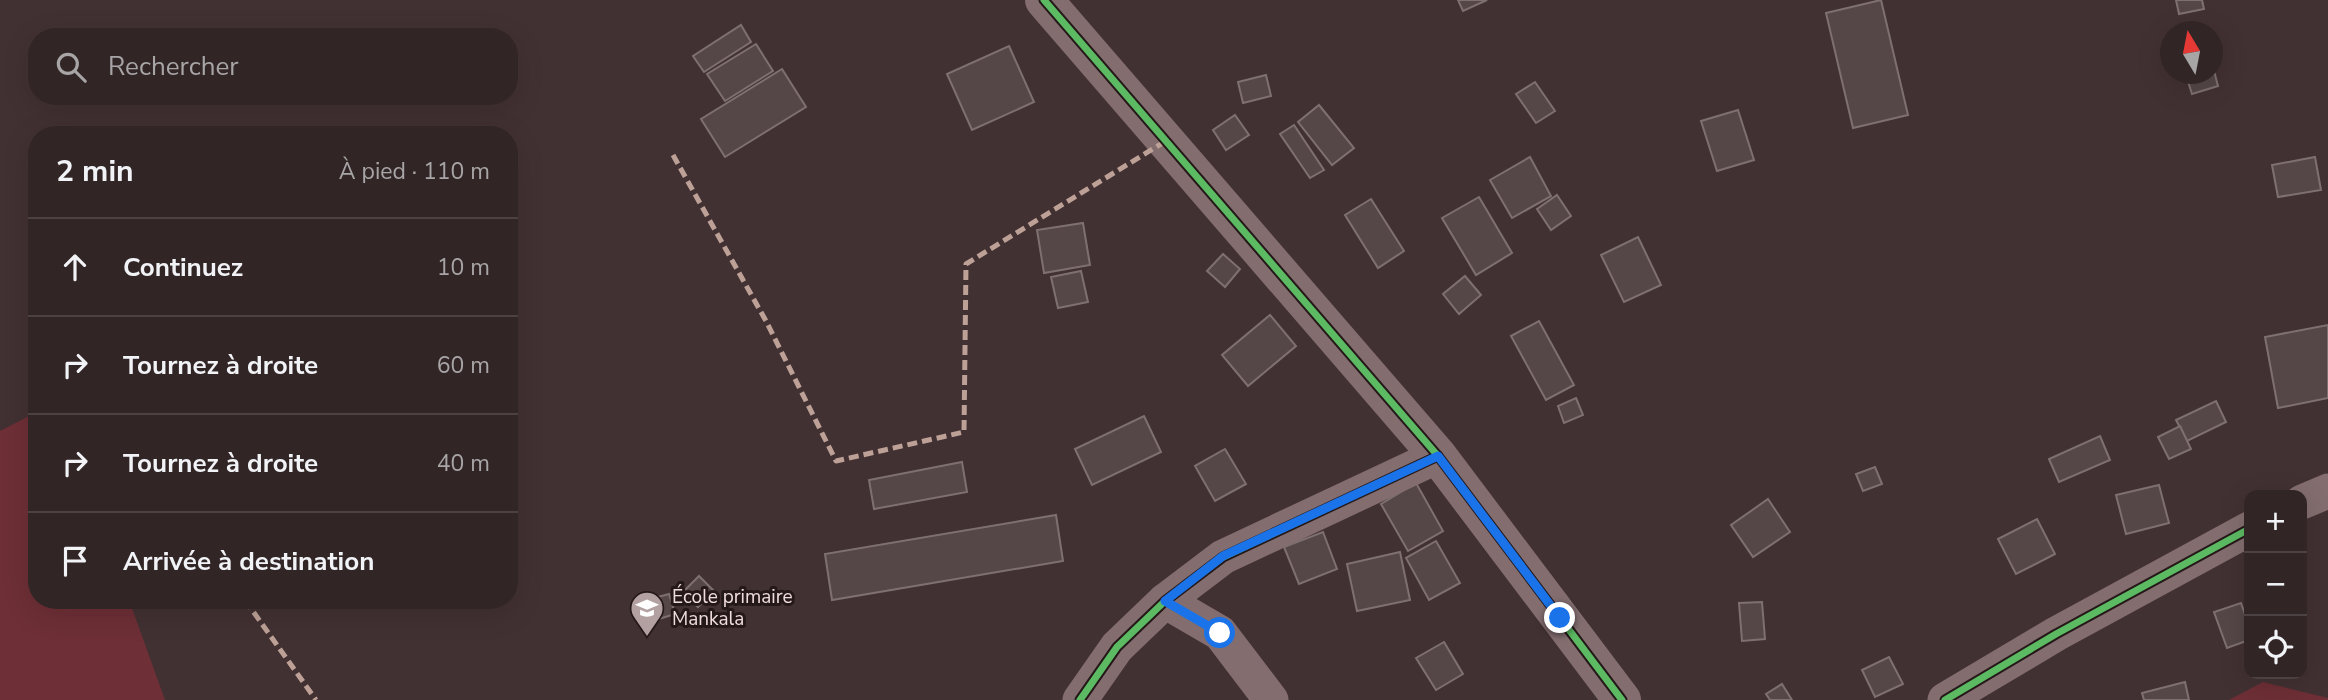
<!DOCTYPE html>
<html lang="fr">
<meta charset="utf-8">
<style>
:root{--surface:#322526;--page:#3a2d2e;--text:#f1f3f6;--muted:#a8a5a7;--line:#4d4243}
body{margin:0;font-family:"Nunito Sans",sans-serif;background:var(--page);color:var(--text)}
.controls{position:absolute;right:21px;bottom:21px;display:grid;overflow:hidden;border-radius:14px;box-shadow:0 7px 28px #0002}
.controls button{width:63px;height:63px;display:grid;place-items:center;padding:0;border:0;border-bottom:2px solid var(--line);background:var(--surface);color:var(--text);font:35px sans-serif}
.compass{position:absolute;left:2160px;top:21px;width:63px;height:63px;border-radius:50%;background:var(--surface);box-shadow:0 7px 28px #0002;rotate:350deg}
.stop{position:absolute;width:21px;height:21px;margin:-16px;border:5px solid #1a73e8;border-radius:50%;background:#fff}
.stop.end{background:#1a73e8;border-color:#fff;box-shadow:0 2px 7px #0008}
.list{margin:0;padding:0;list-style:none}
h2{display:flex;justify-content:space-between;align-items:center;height:91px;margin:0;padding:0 28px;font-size:30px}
h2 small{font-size:23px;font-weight:400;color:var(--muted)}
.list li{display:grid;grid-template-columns:46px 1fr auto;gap:21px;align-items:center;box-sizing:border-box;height:98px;padding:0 28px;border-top:2px solid var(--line)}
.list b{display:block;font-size:26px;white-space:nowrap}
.list em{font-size:23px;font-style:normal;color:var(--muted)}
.icon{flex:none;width:38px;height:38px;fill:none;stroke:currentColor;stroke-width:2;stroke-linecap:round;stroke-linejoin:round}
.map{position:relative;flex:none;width:2328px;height:700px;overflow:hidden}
.search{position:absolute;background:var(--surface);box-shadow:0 7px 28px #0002;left:28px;top:28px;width:490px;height:77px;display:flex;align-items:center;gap:18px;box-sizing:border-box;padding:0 24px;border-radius:28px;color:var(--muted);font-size:26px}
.panel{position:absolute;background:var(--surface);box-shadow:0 7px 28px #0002;left:28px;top:126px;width:490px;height:483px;border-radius:28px}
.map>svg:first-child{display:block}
</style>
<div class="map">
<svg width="2328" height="700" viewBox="0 0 2328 700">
<rect width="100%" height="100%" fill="#423133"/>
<!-- green -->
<g fill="#6e2f36">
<path d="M37 412V600H129L165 700H0V431Z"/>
<path d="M2263 682 2328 698V700H2229Z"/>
</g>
<!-- building -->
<g fill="#554748" stroke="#7e7071" stroke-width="2">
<path d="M1458 0H1487L1463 11Z"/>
<path d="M1881 0 1908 115 1853 128 1826 13Z"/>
<path d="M2176 0H2202L2204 9 2179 14Z"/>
<path d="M741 25 751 42 704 72 693 56Z"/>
<path d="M756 44 773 71 725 101 707 74Z"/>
<path d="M1009 46 1034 102 972 130 947 74Z"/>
<path d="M2213 67 2218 86 2192 94 2186 75 2212 74Z"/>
<path d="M782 69 806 107 725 157 701 119Z"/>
<path d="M1266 75 1271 96 1243 103 1238 82Z"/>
<path d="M1535 82 1555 111 1536 123 1516 94Z"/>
<path d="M1319 105 1354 148 1332 165 1298 122Z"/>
<path d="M1738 110 1754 160 1717 171 1701 121Z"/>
<path d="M1235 115 1249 135 1226 150 1213 130Z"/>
<path d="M1294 125 1324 170 1310 178 1280 134Z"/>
<path d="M1530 157 1551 196 1512 218 1490 180Z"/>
<path d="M2315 157 2321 190 2278 197 2272 165Z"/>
<path d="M1557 195 1571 216 1551 230 1537 209Z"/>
<path d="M1479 197 1512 253 1476 275 1442 218Z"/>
<path d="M1371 199 1404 251 1378 268 1345 215Z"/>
<path d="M1083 223 1090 265 1044 273 1037 230Z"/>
<path d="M1638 237 1661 285 1624 302 1601 255Z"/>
<path d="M1223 254 1240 269 1225 287 1207 271Z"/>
<path d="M1081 271 1088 302 1058 308 1051 277Z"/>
<path d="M1465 276 1481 295 1459 314 1443 294Z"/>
<path d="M1270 315 1296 346 1248 386 1222 355Z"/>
<path d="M1539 321 1574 385 1546 400 1511 336Z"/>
<path d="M2328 325V398L2278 408 2265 337Z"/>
<path d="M1576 398 1583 415 1564 423 1558 406Z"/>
<path d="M2216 401 2226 422 2187 441 2176 420Z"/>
<path d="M1144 416 1161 452 1092 485 1075 449Z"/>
<path d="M2180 426 2191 449 2169 459 2158 437Z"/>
<path d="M2100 436 2110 460 2059 482 2049 459Z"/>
<path d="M1225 449 1246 484 1215 501 1195 466Z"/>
<path d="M962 462 967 492 874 509 869 480Z"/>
<path d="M1875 467 1882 484 1863 491 1856 474Z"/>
<path d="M1416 483 1443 531 1408 551 1381 504Z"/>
<path d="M2159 485 2169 523 2126 534 2116 495Z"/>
<path d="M1768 499 1790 532 1753 557 1731 525Z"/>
<path d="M1056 515 1063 561 832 600 825 554Z"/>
<path d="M2037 519 2055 554 2016 574 1998 539Z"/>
<path d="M1323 532 1337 569 1299 584 1284 547Z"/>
<path d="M1436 541 1460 583 1429 600 1406 558Z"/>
<path d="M1400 552 1410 600 1357 611 1347 564Z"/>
<path d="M699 576 714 591 698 607 683 592Z"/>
<path d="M669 594 675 614 649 622 643 601Z"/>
<path d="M1762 602 1765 639 1742 641 1739 603Z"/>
<path d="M2241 603 2249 626V640L2227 648 2214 612Z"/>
<path d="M1444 642 1463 674 1436 690 1416 658Z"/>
<path d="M1889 657 1903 684 1875 697 1862 670Z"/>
<path d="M2185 682 2189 700H2144L2142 693Z"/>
<path d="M1782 684 1792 700H1770L1766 694Z"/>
</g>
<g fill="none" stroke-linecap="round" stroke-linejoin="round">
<!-- minor -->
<g stroke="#836d6f" stroke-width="35">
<path d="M2302 502 2328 491"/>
<path d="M1165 601 1220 633 1271 700"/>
<path d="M1080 700 1117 647 1165 601 1223 557 1438 456"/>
<path d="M1945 700 2056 634 2249 529"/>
</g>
<!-- tertiary -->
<path stroke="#836d6f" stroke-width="38" d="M1044 0 1438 456 1622 700"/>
<!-- quiet -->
<g stroke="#bda197" stroke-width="5" stroke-dasharray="10 5" stroke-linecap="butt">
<path d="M673 155 766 321 836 461 964 432 966 264 1164 142"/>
<path d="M245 600 316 700"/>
</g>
<defs>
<g id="cycleway">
<path d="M1044 0 1438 456 1622 700"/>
<path d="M1080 700 1117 647 1165 601 1223 557 1438 456"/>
<path d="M1945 700 2056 634 2249 529"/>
</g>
</defs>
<!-- cycleway casing -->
<use href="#cycleway" stroke="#251819" stroke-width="11"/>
<!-- cycleway -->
<use href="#cycleway" stroke="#5cba63" stroke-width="7"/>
</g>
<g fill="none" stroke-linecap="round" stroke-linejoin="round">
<!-- route -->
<path stroke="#1a73e8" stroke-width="9" d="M1220 633 1165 601 1223 556 1438 456 1560 618"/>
</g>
<!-- icons -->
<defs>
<symbol id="school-pin" viewBox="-11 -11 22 30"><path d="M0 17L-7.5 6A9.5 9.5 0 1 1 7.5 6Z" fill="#b3a1a2" stroke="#251819"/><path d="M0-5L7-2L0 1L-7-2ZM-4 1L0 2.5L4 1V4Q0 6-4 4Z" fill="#fff"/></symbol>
</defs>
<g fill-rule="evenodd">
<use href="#school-pin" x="628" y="589" width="38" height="52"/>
</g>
<g text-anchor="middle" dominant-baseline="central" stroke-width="6" stroke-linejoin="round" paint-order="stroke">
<!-- poi labels -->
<g font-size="19" fill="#f0dddd" stroke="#251819" text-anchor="start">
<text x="672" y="597">École primaire<tspan x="672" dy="22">Mankala</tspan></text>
</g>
</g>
</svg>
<div class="controls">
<button>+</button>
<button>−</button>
<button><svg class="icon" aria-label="locate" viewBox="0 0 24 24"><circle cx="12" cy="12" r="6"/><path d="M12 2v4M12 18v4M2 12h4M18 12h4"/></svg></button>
</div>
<svg class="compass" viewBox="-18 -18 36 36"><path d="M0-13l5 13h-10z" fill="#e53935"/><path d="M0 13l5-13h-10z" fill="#a8a5a7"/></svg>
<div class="stop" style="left:1220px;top:633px"></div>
<div class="stop end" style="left:1560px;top:618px"></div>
<div class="search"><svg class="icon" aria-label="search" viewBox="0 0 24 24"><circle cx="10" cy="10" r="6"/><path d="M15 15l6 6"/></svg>Rechercher</div>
<section class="panel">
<h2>2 min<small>À pied · 110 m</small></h2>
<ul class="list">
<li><svg class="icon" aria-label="ahead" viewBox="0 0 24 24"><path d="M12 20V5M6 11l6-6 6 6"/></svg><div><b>Continuez</b></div><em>10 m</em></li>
<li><svg class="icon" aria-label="right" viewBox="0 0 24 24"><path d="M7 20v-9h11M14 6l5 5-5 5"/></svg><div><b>Tournez à droite</b></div><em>60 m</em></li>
<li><svg class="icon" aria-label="right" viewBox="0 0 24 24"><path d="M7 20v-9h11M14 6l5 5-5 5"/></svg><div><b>Tournez à droite</b></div><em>40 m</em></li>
<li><svg class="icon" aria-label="arrive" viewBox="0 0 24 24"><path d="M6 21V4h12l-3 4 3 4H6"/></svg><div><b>Arrivée à destination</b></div></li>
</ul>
</section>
</div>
